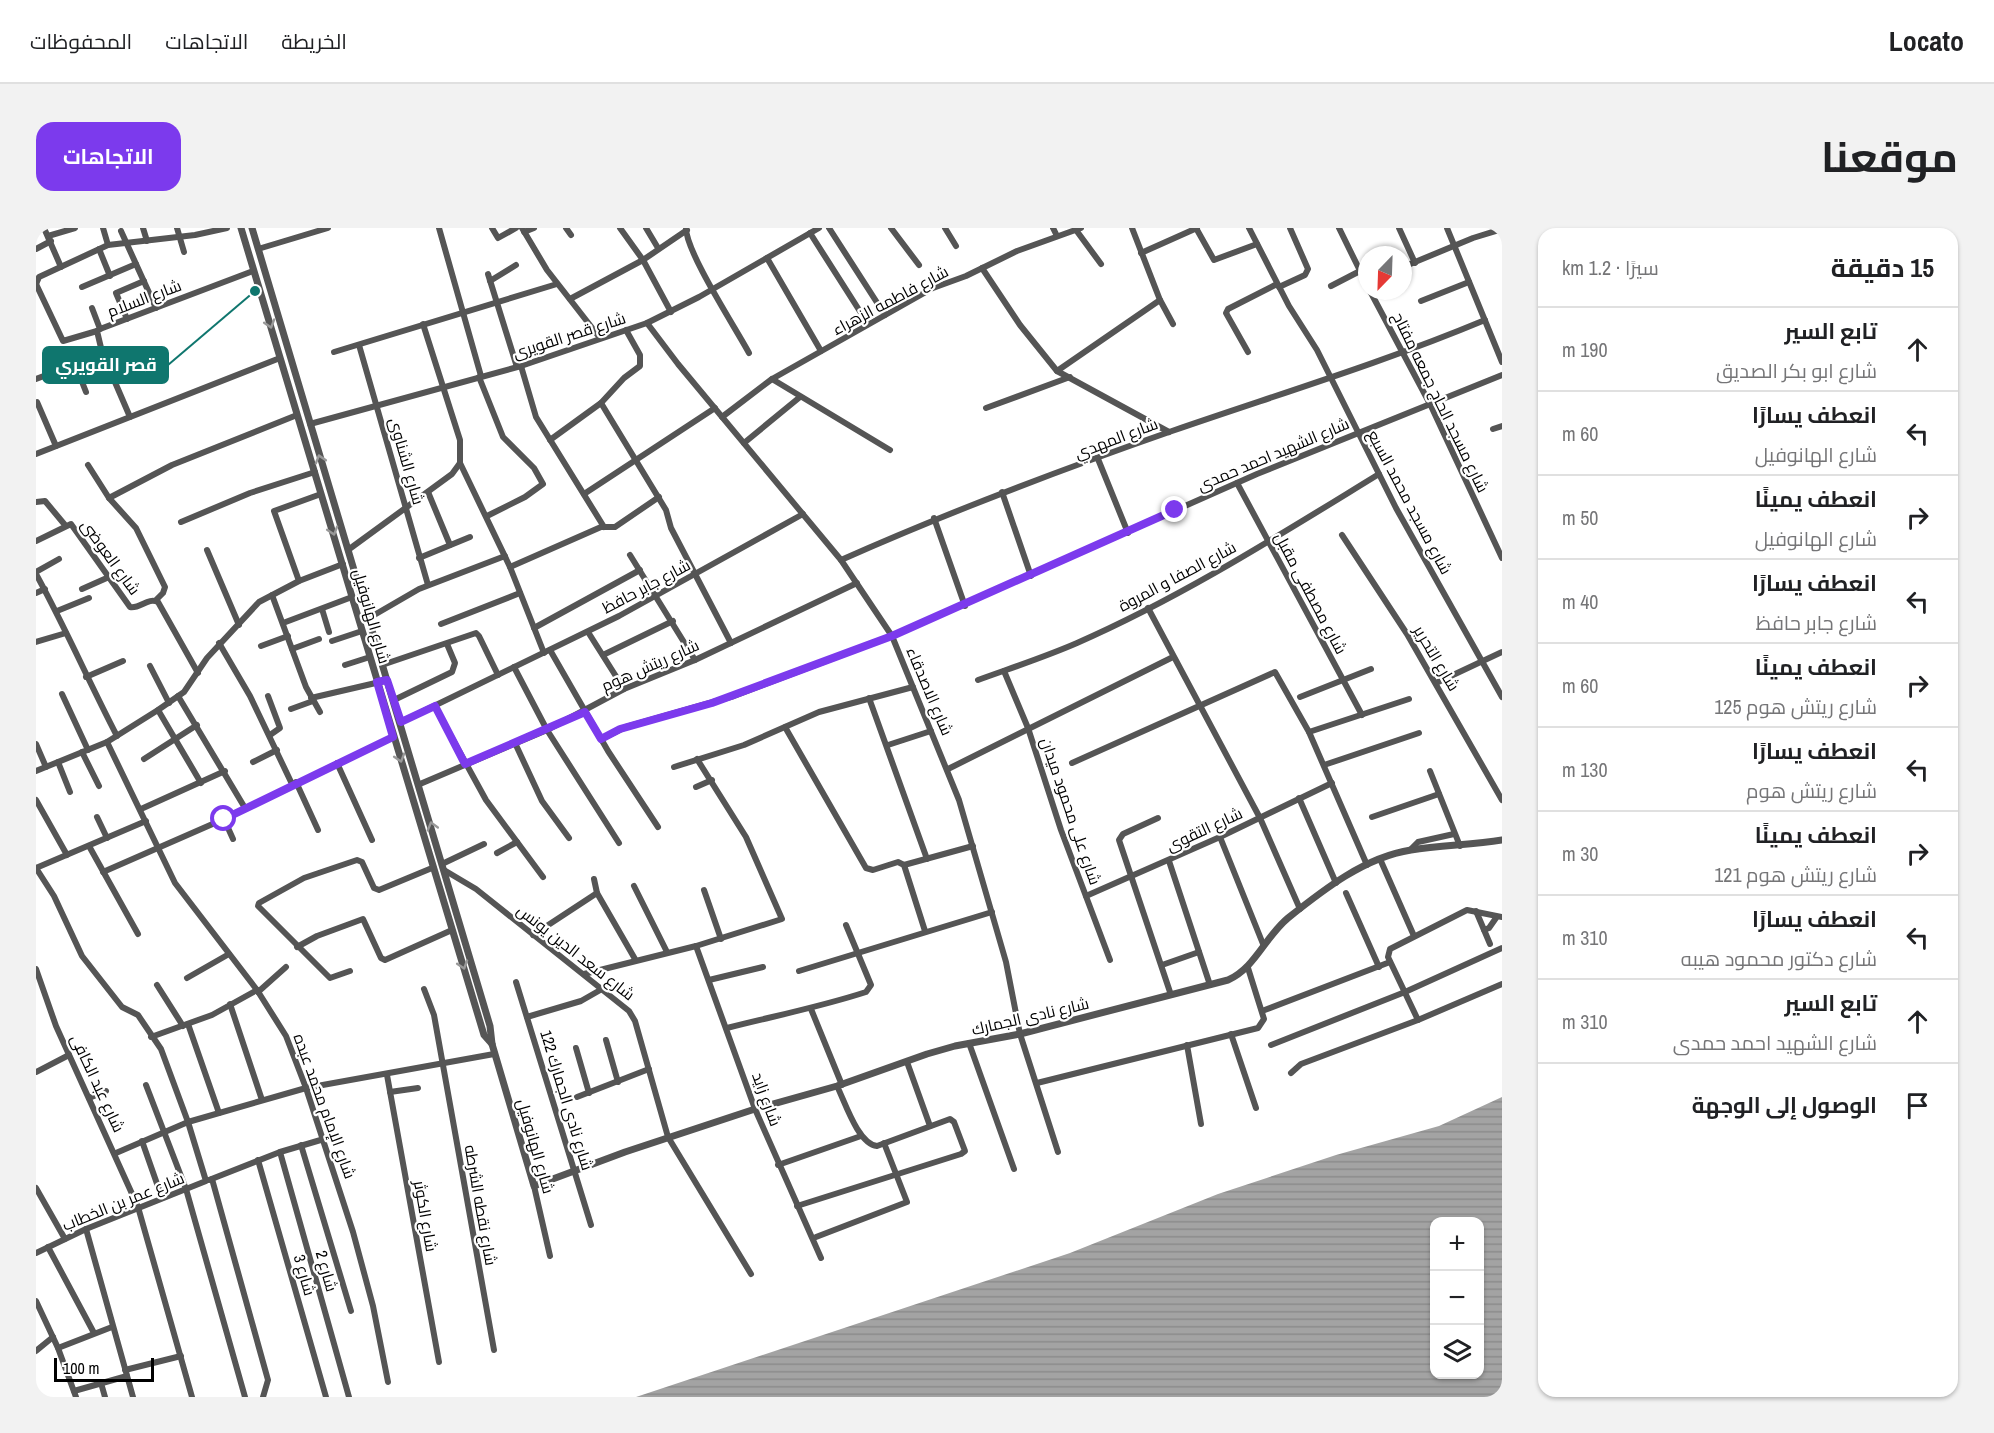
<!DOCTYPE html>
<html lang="ar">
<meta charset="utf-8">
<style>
:root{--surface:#fff;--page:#f2f2f2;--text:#202124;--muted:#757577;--line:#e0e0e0;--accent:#7c3aed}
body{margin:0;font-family:"Archivo Narrow",Cairo,sans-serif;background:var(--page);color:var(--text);direction:rtl}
.controls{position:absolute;right:18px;bottom:18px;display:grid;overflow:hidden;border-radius:12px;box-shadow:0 2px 4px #0004}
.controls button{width:54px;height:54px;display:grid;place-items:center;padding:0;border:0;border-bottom:2px solid var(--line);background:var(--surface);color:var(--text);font:30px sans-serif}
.compass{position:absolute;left:1322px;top:18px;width:54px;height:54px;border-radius:50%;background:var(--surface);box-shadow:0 2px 4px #0004;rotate:203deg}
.scale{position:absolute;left:18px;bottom:15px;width:100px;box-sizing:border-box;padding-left:6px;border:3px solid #000;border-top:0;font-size:16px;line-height:21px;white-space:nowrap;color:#000;-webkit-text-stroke:4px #fff;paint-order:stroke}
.stop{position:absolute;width:18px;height:18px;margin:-14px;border:4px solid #7c3aed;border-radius:50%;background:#fff}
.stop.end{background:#7c3aed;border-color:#fff;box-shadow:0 2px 6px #0008}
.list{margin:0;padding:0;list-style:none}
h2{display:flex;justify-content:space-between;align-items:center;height:78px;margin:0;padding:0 24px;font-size:26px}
h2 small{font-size:20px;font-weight:400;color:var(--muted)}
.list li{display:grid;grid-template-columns:39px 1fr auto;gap:18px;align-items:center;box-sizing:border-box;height:84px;padding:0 24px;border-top:2px solid var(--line)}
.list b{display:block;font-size:22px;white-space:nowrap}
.list p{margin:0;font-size:20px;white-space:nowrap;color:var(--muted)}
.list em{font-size:20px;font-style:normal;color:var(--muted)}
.icon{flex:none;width:33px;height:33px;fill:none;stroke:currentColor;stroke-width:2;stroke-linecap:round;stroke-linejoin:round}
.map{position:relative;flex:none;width:1466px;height:1169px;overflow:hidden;direction:ltr;border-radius:18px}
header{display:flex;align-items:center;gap:36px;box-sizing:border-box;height:84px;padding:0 30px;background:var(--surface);border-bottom:2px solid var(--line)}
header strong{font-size:28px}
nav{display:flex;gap:33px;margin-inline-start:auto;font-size:21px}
.intro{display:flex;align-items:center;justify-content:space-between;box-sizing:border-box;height:144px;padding:0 36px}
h1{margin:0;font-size:42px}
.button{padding:15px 27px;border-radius:18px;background:var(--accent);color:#fff;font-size:21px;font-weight:700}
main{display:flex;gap:36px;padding:0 36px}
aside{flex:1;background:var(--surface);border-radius:18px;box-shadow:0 2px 4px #0004}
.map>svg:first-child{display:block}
</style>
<header>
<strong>Locato</strong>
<nav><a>الخريطة</a><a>الاتجاهات</a><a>المحفوظات</a></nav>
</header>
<div class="intro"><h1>موقعنا</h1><a class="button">الاتجاهات</a></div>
<main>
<aside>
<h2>15 دقيقة<small>سيرًا · 1.2 km</small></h2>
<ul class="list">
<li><svg class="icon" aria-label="ahead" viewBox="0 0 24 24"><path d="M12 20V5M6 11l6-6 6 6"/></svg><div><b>تابع السير</b><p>شارع ابو بكر الصديق</p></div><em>190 m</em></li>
<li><svg class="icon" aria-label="left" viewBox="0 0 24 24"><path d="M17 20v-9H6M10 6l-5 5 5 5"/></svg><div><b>انعطف يسارًا</b><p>شارع الهانوفيل</p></div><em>60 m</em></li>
<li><svg class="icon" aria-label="right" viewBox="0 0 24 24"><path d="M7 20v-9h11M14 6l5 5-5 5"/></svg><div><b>انعطف يمينًا</b><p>شارع الهانوفيل</p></div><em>50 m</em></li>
<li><svg class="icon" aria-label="left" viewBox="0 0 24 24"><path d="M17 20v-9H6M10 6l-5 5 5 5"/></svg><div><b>انعطف يسارًا</b><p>شارع جابر حافظ</p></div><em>40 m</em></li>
<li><svg class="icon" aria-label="right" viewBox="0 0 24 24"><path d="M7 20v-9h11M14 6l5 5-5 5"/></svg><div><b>انعطف يمينًا</b><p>شارع ريتش هوم 125</p></div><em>60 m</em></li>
<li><svg class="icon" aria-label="left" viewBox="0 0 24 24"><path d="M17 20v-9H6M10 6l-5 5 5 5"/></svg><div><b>انعطف يسارًا</b><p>شارع ريتش هوم</p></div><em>130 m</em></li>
<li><svg class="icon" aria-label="right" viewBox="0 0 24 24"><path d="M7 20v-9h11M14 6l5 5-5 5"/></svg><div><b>انعطف يمينًا</b><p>شارع ريتش هوم 121</p></div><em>30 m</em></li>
<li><svg class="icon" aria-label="left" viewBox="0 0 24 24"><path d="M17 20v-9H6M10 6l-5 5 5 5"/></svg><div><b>انعطف يسارًا</b><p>شارع دكتور محمود هيبه</p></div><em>310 m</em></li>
<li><svg class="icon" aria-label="ahead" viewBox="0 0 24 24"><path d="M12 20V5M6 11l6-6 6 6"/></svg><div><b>تابع السير</b><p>شارع الشهيد احمد حمدى</p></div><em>310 m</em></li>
<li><svg class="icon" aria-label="arrive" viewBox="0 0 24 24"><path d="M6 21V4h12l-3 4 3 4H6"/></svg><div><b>الوصول إلى الوجهة</b></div></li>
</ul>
</aside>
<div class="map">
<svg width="1466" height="1169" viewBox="0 0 1466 1169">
<defs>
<pattern id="water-rules" width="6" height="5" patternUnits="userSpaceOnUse" patternTransform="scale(1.5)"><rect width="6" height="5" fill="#a3a3a3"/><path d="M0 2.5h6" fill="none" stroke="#8b8b8b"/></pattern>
</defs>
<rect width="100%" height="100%" fill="#fff"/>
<!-- water -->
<path fill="url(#water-rules)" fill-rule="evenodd" d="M1466 869V1169H600L1034 1025 1182 966 1300 927 1403 898ZM1398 994H1444V1146H1398Z"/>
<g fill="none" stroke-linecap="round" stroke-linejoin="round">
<!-- minor -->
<g stroke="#555" stroke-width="6">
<path d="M8 0 25 39"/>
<path d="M67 0 72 17"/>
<path d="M107 0 111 13"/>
<path d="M141 0 148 24"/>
<path d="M403 0 445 148"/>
<path d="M456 0 462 10 480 0"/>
<path d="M486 0 511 42 564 110"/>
<path d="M530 0 535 7"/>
<path d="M584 0 607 32 635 84"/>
<path d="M610 0 622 20"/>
<path d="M650 0C650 24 699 99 713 125"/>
<path d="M793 0 849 87"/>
<path d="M855 0 883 37"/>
<path d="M909 0 920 18"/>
<path d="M1017 0 1021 8"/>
<path d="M1096 0 1124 72 1137 96"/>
<path d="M1160 0 1178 32 1221 16"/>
<path d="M1213 0 1253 78 1281 122 1360 280 1466 469"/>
<path d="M1303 0 1331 57"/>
<path d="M1363 0 1379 35"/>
<path d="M1411 0 1466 134"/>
<path d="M1040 2 1065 36"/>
<path d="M85 3 120 80"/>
<path d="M488 4 498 0"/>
<path d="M774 5 832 96"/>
<path d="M12 8 39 0"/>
<path d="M0 21 15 13"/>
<path d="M63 21 74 48"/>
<path d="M222 21 292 0"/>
<path d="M1105 25 1161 0"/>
<path d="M731 30 785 123"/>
<path d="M1367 39 1437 10 1466 1"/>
<path d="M946 40 984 97 1021 143 1133 204"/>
<path d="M452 46 481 139"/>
<path d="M454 53 480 37"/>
<path d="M0 56 3 49 72 17 159 7 191 0"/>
<path d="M0 56 27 113 61 103"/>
<path d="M1295 58 1324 43"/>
<path d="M46 59 100 36"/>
<path d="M1243 59 1269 47 1272 41 1254 0"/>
<path d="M1334 63 1395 178 1466 330"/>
<path d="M534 71 607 32 651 2"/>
<path d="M1385 73 1433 54"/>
<path d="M56 80 64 101"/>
<path d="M91 91 80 65 108 53"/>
<path d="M611 95 642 136 805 332 856 408 923 572 970 734 984 806 1022 924"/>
<path d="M323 117 392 357"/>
<path d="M66 124 94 189"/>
<path d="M298 124 521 56"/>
<path d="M1212 124 1190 85 1192 81 1241 56"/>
<path d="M39 136 50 164"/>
<path d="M485 138 500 189 568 299"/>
<path d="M74 142 104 128"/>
<path d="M1021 143 1124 72"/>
<path d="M443 149 467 209 498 240 507 256 489 269 451 288"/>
<path d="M0 151 64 127 66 124 61 103 64 101 217 43"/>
<path d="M736 151 854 222"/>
<path d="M1 174 20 218"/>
<path d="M565 175 630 282 635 300 695 415"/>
<path d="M950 180 1034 149"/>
<path d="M686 189 736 151 897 60 930 48 981 23 1045 0"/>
<path d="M274 196 485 138 611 95 663 69 783 0"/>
<path d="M1457 201 1466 198"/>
<path d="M514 212 565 175 588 150 604 138V127L590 102"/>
<path d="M708 215 764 169"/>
<path d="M0 226 244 130"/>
<path d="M1062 231 1092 305"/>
<path d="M424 235 474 339 508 425"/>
<path d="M52 237 73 270 100 300 129 359 127 365 120 372"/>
<path d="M1201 255 1326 487"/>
<path d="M392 264 414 317"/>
<path d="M966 264 995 348"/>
<path d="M548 266 679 180"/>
<path d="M73 270 136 237 261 187"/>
<path d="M0 274 9 273 29 297"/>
<path d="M898 290 929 378"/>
<path d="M145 294 214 265 279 244"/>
<path d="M1306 307 1371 406 1466 572"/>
<path d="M0 313 35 296 94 379C104 381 112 369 122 374L162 445"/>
<path d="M171 322 203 397"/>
<path d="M312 322 416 246 424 235V212L387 96"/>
<path d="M594 327 659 432"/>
<path d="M383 330 434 309"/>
<path d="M805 332C913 284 1024 242 1136 203 1240 167 1346 135 1449 92"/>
<path d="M474 339 565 299H579L623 269"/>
<path d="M0 344 23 331"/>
<path d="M0 346C29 399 53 454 81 508"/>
<path d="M263 353 238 283 285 266"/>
<path d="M46 361 73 349"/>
<path d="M0 365 9 361"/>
<path d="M236 367 270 459 284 484"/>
<path d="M1112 380 1224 590 1264 681"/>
<path d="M286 381 293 404"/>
<path d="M21 383 53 370"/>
<path d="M333 390 383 361 469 328"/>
<path d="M247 395 316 369"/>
<path d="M405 396 484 365"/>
<path d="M498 400 604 342"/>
<path d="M552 404 588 461"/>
<path d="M296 413 326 403"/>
<path d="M0 414 30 405"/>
<path d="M183 415 214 468 256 556"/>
<path d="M225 418 252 408"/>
<path d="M256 421 283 411"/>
<path d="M514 422 572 523 622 599"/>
<path d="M567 427 637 393"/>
<path d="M309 437 334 429"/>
<path d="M346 437 440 405 443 408 462 447"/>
<path d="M114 438 133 475"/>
<path d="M478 439 511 502 583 615"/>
<path d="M968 443 992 500 1025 602 1074 732"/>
<path d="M50 449 87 433"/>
<path d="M942 452C975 440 1009 429 1041 415 1146 369 1245 306 1343 246"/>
<path d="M1400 455 1466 424"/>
<path d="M26 466 52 522"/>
<path d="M142 468 209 580"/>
<path d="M232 468 244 500 234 507"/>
<path d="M1264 469 1335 441"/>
<path d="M275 470 344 454"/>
<path d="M833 470 891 631"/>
<path d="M358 472 416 444 419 435 411 416"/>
<path d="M399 479 450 572 507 649"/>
<path d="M255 481 277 473"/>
<path d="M122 482 165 555"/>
<path d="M365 494 583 388 767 286"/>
<path d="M749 499 830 640 837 642 862 634 868 637 889 703"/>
<path d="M1273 504 1373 471"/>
<path d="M565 511 590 499 698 468 856 408 1221 246 1466 147"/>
<path d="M71 514 139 655 221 762 250 808 270 860 317 1004 337 1078 352 1154"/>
<path d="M479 515 506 573 533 610"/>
<path d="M0 516 10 539"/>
<path d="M852 517 895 503"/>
<path d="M46 524 63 558"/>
<path d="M108 531 161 497"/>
<path d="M22 534 34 564"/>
<path d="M217 534 241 522"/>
<path d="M301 535 336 612"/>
<path d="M1036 535 1239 444 1273 504 1331 637"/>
<path d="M1288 537 1383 505"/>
<path d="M638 539 708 517 783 484 877 459"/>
<path d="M912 541 1137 429"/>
<path d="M0 543 71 514 122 482 148 464 171 430 223 374 263 353 307 336"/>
<path d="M1394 543 1424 618"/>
<path d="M260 554 282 602"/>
<path d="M384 556 511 502 588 461 659 432 821 355"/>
<path d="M660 559 676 552"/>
<path d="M1263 570 1300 655"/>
<path d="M0 572 31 627"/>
<path d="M105 581 189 543"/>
<path d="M61 589 71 610"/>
<path d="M1336 589 1403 566"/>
<path d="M1122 590 1087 606 1083 612 1135 767"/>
<path d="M188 591 197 611"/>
<path d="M1184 609 1227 716"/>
<path d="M53 618 102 706"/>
<path d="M1374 622 1382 614 1418 606"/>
<path d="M461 625 481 614"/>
<path d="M1344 631 1378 708"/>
<path d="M1133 633 1174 757"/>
<path d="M406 636 448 616"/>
<path d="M868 637 937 618"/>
<path d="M0 640 18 668 46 728 86 779 102 787 125 821 152 894 80 925"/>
<path d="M0 640 110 593"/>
<path d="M408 642 440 661 593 783 599 793 632 909 715 1046"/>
<path d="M67 644 188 591 357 509"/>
<path d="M558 651 561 665 599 731"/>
<path d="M598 658 631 724"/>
<path d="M668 662 685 711"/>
<path d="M1310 665 1343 739"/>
<path d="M1050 668 1184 609 1296 555"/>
<path d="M1440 683 1454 716"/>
<path d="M1448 702 1453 700 1460 690"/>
<path d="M497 707 561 665"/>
<path d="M660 718 719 881 785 1030"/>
<path d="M261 719 281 708 327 691 345 730 349 732 416 702"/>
<path d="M1126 737 1163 724"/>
<path d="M0 741 20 798 102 979 156 1169"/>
<path d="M314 743 294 750 222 678 223 675 268 650 321 632 326 634 338 660 343 662 396 640"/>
<path d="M763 743 956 684"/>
<path d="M548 746 660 718 746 691 710 609 661 531"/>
<path d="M151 750 193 726"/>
<path d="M673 752 727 739"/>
<path d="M480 754 555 997"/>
<path d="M121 757 147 798"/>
<path d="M388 761 398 787 458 1122"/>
<path d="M222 764 250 739"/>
<path d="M194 776 226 872"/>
<path d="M775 781 806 857"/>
<path d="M1226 783 1354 734"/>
<path d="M491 789 545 773 566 761"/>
<path d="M1382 792 1352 729 1354 721 1431 682 1466 689"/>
<path d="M152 796 183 885"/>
<path d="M691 800C738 788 784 779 830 764L835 757 810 697"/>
<path d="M1195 806 1220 880"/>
<path d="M115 809 176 787 221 762"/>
<path d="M570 812 582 854"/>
<path d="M933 815 978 941"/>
<path d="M1151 817 1165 896"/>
<path d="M1235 817 1369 764 1466 720"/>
<path d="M540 820 553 865"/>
<path d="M871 834 894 898"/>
<path d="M0 844 33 827"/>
<path d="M1255 845 1265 836 1382 792 1466 756"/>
<path d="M351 847 403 1134"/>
<path d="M1001 855 1222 800 1228 791 1212 740"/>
<path d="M110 857 150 961 209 1169"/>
<path d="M354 864 382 860"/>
<path d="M541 869 613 841"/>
<path d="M53 870 70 863"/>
<path d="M106 913 126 970"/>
<path d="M265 917 315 1083"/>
<path d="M244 924 313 1169"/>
<path d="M222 932 290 1169"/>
<path d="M742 937 825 908"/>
<path d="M176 951 232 1152 227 1169"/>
<path d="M173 952 244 924 288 911"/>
<path d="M498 958 514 1028"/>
<path d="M0 960 29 1011"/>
<path d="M761 978 925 926 929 923 918 894 914 891 841 918C822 916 809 874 801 858"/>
<path d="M50 1001 97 1169"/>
<path d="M780 1009 871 974 848 915"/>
<path d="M12 1019 58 1105"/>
<path d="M0 1025 50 1001 170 953 152 894 270 860 458 826"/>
<path d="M0 1073 22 1120 40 1169"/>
<path d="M22 1120 76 1099"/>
<path d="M0 1123 17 1109"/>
<path d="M89 1142 145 1128"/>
<path d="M65 1155 69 1169"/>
<path d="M38 1163 91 1148"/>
</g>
<!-- tertiary -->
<g stroke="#555" stroke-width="7">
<path d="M205 0 448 807 456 816"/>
<path d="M216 0 454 798 456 816 498 958 589 924 719 881 801 858 891 826 919 818 984 806 1192 752C1219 740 1229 709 1252 690 1287 662 1329 629 1375 622 1405 617 1436 617 1466 612"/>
</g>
</g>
<!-- one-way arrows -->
<defs><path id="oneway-chevron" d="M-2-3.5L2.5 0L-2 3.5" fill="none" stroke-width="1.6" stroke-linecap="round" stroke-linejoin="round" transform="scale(1.5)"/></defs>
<g stroke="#999">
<use href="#oneway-chevron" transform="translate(234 96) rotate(73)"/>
<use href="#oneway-chevron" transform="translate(284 231) rotate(-107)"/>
<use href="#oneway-chevron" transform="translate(297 303) rotate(73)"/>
<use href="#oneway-chevron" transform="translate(364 530) rotate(73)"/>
<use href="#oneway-chevron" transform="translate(396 598) rotate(-106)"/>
<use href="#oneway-chevron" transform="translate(427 737) rotate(72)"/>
</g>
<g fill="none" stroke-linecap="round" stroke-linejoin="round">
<!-- route -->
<path stroke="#7c3aed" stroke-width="8" d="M188 591 357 509 341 454 351 452 365 494 399 478 429 536 549 484 565 511 584 501 676 475 856 408 1139 282"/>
</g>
<g text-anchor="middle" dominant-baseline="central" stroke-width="4.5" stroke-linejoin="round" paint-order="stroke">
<!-- street labels -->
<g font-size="16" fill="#000" stroke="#fff">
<text transform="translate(108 70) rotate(-21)">شارع السلام</text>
<text transform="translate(854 72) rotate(-28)">شارع فاطمه الزهراء</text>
<text transform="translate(533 107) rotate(-18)">شارع قصر القويرى</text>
<text transform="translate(1405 174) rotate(64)">شارع مسجد الحاج جمعه مفتاح</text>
<text transform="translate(1080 210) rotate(-21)">شارع المهدي</text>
<text transform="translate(1237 226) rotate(-23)">شارع الشهيد احمد حمدى</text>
<text transform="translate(371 233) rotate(74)">شارع الشناوى</text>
<text transform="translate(1374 274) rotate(62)">شارع مسجد محمد السبع</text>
<text transform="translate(75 329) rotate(54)">شارع العوضى</text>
<text transform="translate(1141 348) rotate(-28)">شارع الصفا و المروة</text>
<text transform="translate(610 358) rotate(-28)">شارع جابر حافظ</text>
<text transform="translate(1275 365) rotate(62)">شارع مصطفى مقبل</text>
<text transform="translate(336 388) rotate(74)">شارع الهانوفيل</text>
<text transform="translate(1401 430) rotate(59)">شارع التحرير</text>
<text transform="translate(614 437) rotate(-24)">شارع ريتش هوم</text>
<text transform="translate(894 463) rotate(67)">شارع الاصدقاء</text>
<text transform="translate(1035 583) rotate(71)">شارع على محمود ميدان</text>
<text transform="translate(1168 601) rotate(-25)">شارع التقوى</text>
<text transform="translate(540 724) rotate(38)">شارع سعد الدين يونس</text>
<text transform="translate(994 788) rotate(-13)">شارع نادى الجمارك</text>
<text transform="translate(62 855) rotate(65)">شارع عبد الكافى</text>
<text transform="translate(731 871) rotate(70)">شارع زايد</text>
<text transform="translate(531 872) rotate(73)">شارع نادى الجمارك 122</text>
<text transform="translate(289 878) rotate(70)">شارع الإمام محمد عبده</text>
<text transform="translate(500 918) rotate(74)">شارع الهانوفيل</text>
<text transform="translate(87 973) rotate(-22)">شارع عمر بن الخطاب</text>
<text transform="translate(445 977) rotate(80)">شارع نقطه الشرطه</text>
<text transform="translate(390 988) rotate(80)">شارع الكوثر</text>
<text transform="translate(291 1043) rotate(74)">شارع 2</text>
<text transform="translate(269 1047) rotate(74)">شارع 3</text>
</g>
</g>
<!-- callouts -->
<path fill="none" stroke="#0f766e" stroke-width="2" d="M219 63L132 137"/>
<circle fill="#0f766e" stroke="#fff" stroke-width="2" cx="219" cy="63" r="6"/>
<rect fill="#0f766e" stroke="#0f766e" stroke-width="2" x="7" y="119" width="125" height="36" rx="6"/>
<g font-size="18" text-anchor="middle" font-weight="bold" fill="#fff">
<text x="70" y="143">قصر القويري</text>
</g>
</svg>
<div class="controls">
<button>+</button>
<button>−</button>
<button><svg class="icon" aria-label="layers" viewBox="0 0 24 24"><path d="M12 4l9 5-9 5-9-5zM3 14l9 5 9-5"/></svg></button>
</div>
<svg class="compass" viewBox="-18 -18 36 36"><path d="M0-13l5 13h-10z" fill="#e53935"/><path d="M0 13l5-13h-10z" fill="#757577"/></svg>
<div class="scale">100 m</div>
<div class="stop" style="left:188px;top:591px"></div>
<div class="stop end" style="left:1139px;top:282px"></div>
</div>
</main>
